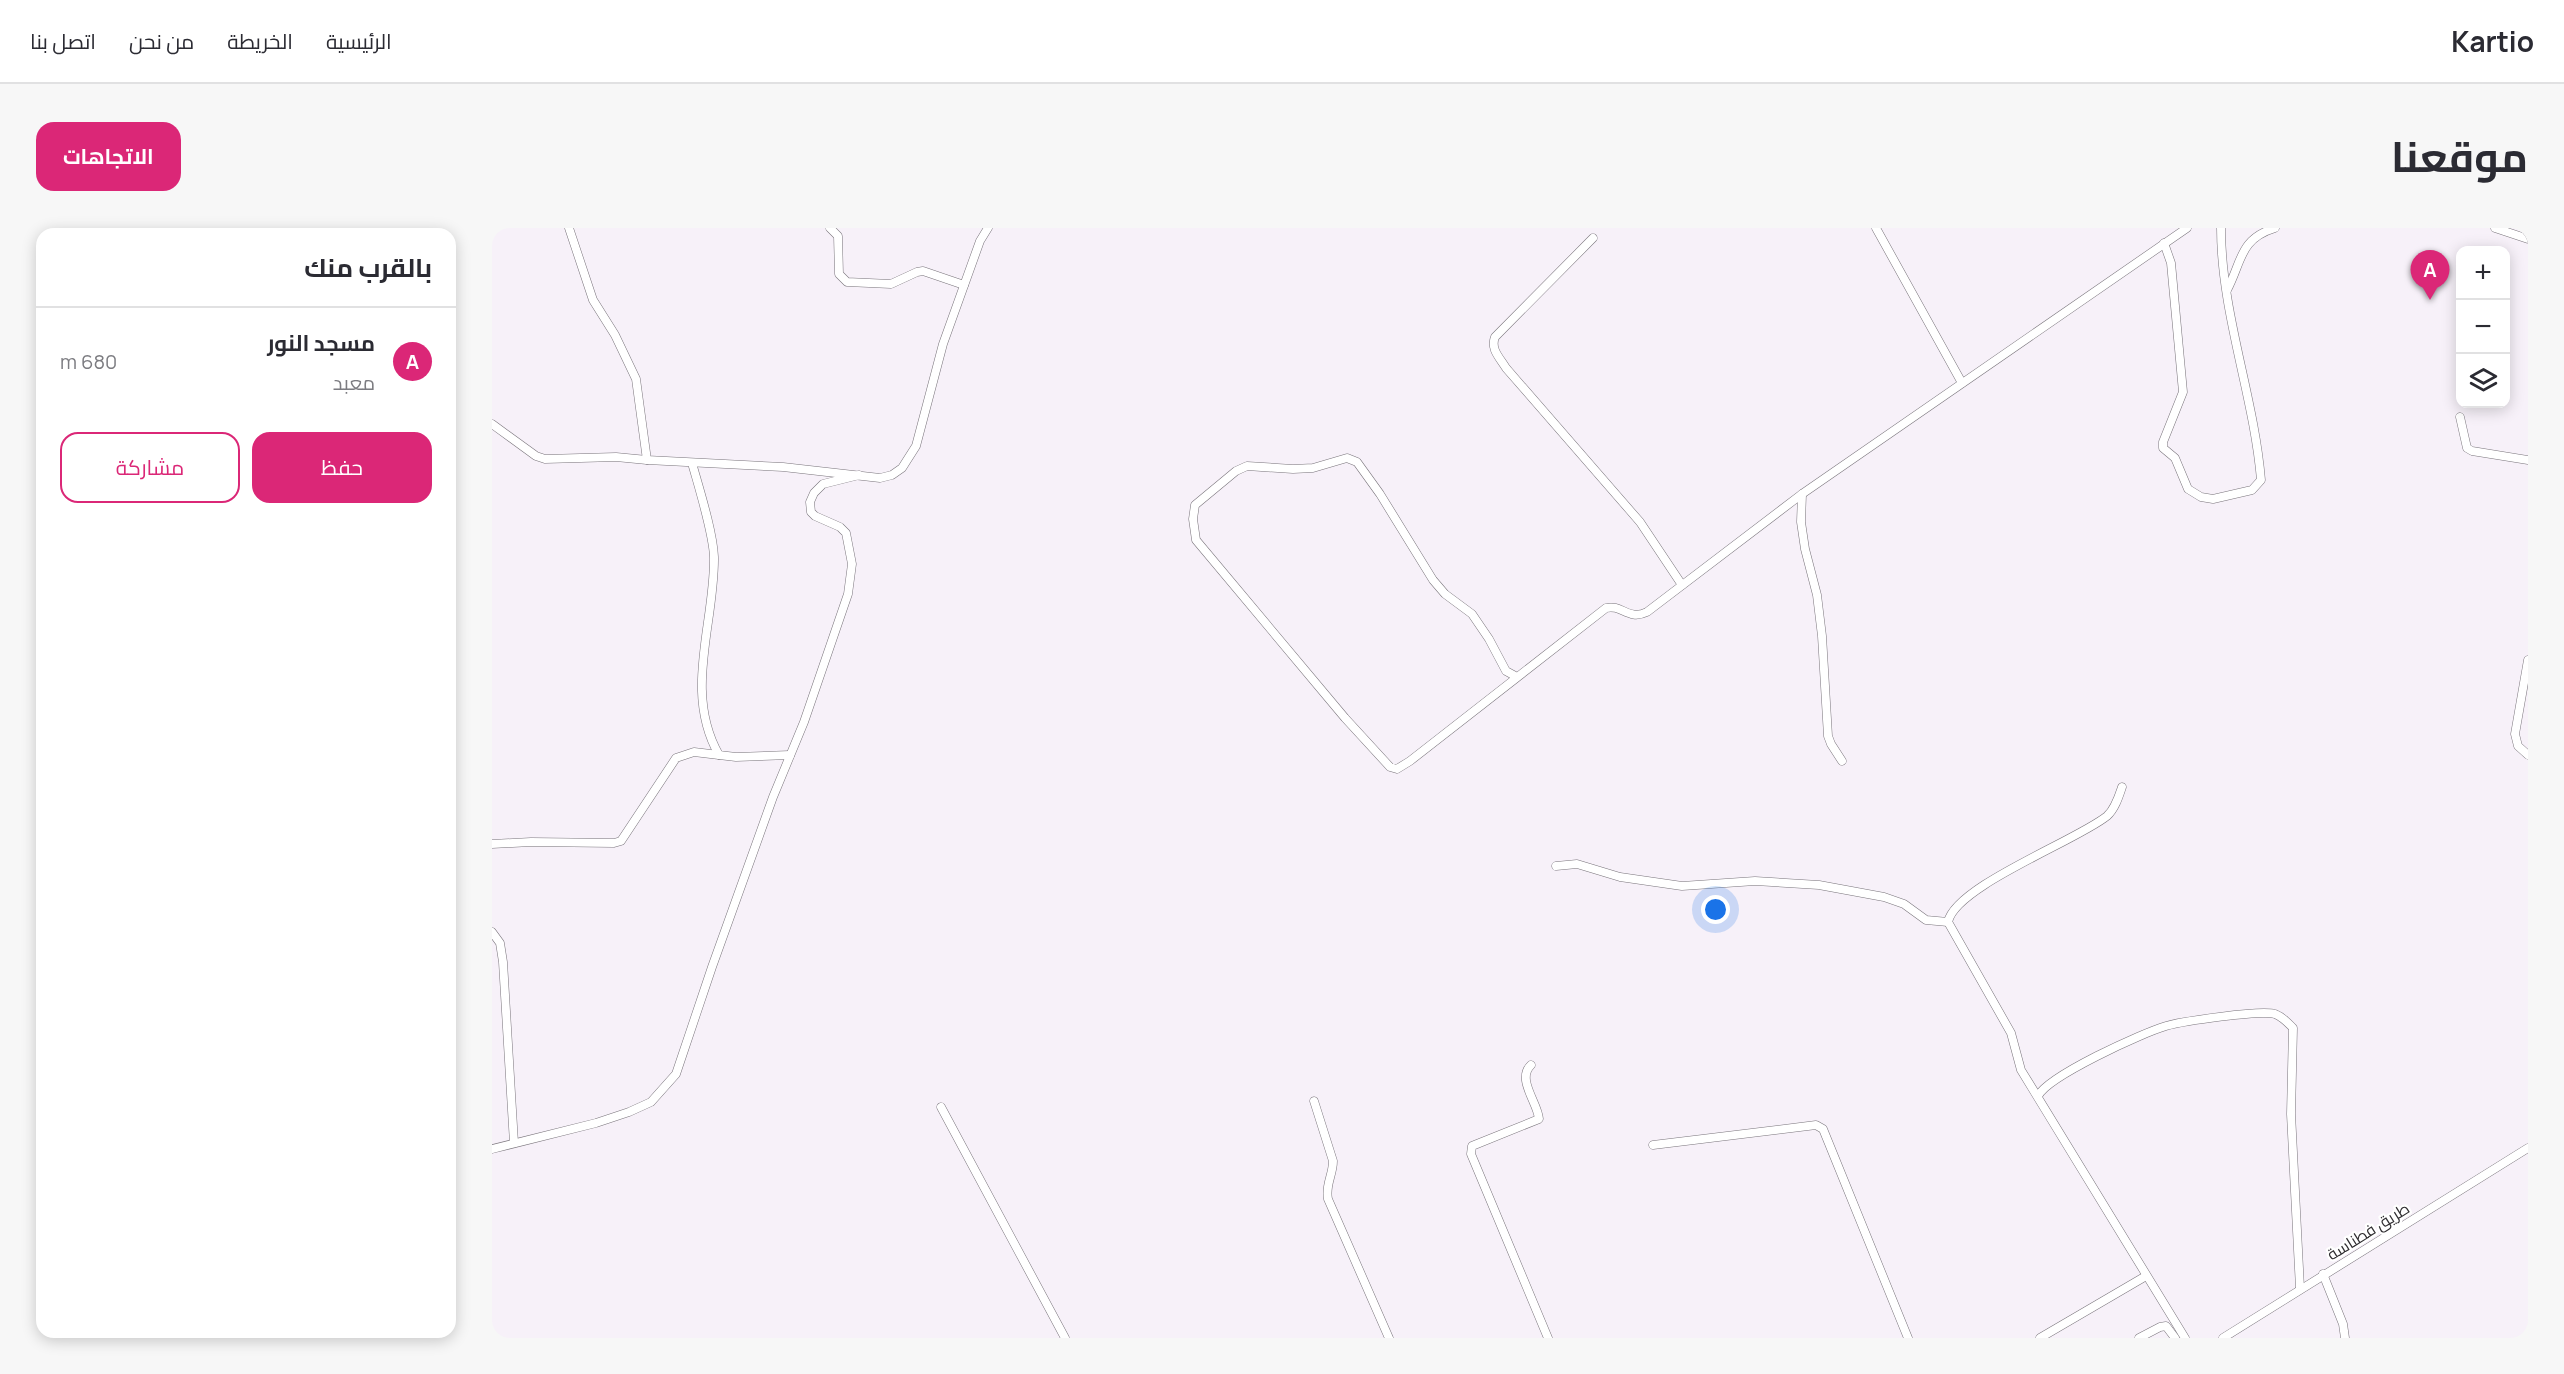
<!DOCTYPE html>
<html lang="ar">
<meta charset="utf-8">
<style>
:root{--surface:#fff;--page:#f7f7f7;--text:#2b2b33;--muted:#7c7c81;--line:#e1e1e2;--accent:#db2777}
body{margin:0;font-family:Manrope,Cairo,sans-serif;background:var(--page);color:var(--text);direction:rtl}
.controls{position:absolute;right:18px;top:18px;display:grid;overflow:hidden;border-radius:12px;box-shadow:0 3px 15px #0003}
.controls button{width:54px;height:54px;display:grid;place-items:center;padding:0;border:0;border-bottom:2px solid var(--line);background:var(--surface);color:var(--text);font:30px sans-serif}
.you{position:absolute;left:1224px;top:682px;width:21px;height:21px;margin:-15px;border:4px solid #fff;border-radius:50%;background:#1a73e8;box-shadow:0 0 0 9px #1a73e833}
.badge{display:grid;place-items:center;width:39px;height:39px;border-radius:50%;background:var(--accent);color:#fff;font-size:20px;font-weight:700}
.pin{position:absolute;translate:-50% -50px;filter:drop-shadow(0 2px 3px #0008)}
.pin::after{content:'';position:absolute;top:32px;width:21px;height:18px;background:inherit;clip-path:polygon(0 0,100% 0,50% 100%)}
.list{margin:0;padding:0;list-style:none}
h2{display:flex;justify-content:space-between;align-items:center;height:78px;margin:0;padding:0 24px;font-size:26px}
h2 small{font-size:20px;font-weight:400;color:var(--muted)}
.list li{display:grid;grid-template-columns:39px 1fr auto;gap:18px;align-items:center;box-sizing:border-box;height:108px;padding:0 24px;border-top:2px solid var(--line)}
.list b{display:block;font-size:22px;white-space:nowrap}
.list p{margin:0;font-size:20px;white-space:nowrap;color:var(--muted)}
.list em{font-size:20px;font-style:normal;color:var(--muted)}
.actions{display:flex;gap:12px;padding:18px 24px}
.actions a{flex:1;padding:14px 0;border:2px solid var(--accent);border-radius:18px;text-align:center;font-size:21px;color:var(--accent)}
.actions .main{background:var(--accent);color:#fff}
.icon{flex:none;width:33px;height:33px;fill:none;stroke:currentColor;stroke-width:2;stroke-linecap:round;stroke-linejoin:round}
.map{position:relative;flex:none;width:2036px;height:1110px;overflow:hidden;direction:ltr;border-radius:18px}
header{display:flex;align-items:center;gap:36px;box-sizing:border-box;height:84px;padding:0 30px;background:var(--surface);border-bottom:2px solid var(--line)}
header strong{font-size:28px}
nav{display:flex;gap:33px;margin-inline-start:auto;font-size:21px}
.intro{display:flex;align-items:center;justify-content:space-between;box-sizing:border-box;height:144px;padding:0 36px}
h1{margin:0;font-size:42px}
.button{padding:15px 27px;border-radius:18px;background:var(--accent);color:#fff;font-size:21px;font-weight:700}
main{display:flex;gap:36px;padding:0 36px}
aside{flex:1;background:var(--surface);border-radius:18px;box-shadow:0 3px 15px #0003}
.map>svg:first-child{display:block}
</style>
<header>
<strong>Kartio</strong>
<nav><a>الرئيسية</a><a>الخريطة</a><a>من نحن</a><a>اتصل بنا</a></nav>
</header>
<div class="intro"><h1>موقعنا</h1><a class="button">الاتجاهات</a></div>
<main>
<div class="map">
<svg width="2036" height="1110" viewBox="0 0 2036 1110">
<rect width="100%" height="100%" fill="#f7f1f9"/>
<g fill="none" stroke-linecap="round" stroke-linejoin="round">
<defs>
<g id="minor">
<path d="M77 0 101 72 123 107 144 151 155 232 291 239 388 250 400 247 410 240 424 218 451 116 488 13 496 0"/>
<path d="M338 0 346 8 347 46 355 54 399 56 425 44 431 43 472 57"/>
<path d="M1384 0 1470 155"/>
<path d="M2003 0 2036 11"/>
<path d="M1101 10 1003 109C998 121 1008 130 1014 140L1148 294 1190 357"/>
<path d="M1672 15 1679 35 1691 164 1671 214V220L1683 230 1696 261 1709 269 1721 271 1760 262 1769 252C1762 168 1729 85 1729 0"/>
<path d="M1735 62C1750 34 1747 11 1783 0"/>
<path d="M1968 189 1975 220 1980 223 2036 232"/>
<path d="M0 196 44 228 53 231 124 229 155 232"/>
<path d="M200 235C207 260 221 304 222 329 223 395 191 464 227 527L244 529 298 527"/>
<path d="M1310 266 1309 294 1313 321 1325 367 1330 408 1336 508 1339 516 1350 533"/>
<path d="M2036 432 2023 506 2026 518 2036 527"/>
<path d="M1025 449 1014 443 997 411 980 386 953 366 941 352 888 266 865 234 855 230 821 240 801 241 755 238 744 243 703 277 701 291 704 312 853 490 898 539 905 541 918 533 1114 380C1130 376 1136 393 1155 384L1310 266 1695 0"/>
<path d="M1630 559C1627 568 1623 581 1615 588 1586 612 1463 658 1456 694L1519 805 1529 842 1693 1110"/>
<path d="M0 616 39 614 122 615 129 613 184 530 202 524 227 527"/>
<path d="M1064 638 1085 636 1128 649 1190 658 1263 653 1327 657 1392 669 1412 676 1434 692 1456 694"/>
<path d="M0 704 8 715 11 734 22 915"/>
<path d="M1039 837C1024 851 1046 875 1047 891L980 918 979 926 1056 1110"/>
<path d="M1546 868C1556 848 1650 805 1674 798 1692 793 1767 782 1783 786 1791 789 1796 795 1801 800L1799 886 1808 1060"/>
<path d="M822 873 841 933C841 947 833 957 836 971L897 1110"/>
<path d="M449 879 573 1110"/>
<path d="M1161 917 1324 897 1331 901 1416 1110"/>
<path d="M0 921 104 895 137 884 159 874 184 846 220 739 281 569 312 494 356 366 360 336 354 305 348 299 323 288 319 284 318 274 322 265 331 256 367 247"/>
<path d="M1831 1046 1851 1096 1853 1110"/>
<path d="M1548 1110 1654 1048"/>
<path d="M1647 1110 1668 1099 1674 1098 1683 1110"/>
<path d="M1731 1110 2036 920"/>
</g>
</defs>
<!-- minor casing -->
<use href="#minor" stroke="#79747b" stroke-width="9"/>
<!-- minor -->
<use href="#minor" stroke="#fff" stroke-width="8"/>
</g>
<g text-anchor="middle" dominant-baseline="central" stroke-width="4.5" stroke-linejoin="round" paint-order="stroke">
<!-- street labels -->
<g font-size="16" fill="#2f2d30" stroke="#fff">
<text transform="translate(1876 1003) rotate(-32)">طريق فطناسة</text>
</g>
</g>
</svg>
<div class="controls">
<button>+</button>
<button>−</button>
<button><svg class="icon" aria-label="layers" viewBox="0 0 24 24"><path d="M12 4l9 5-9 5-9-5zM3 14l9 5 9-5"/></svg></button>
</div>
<div class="you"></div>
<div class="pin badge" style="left:1938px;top:72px">A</div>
</div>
<aside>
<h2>بالقرب منك<small></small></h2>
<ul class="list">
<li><span class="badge">A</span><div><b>مسجد النور</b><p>معبد</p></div><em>680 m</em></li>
</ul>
<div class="actions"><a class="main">حفظ</a><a>مشاركة</a></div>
</aside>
</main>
